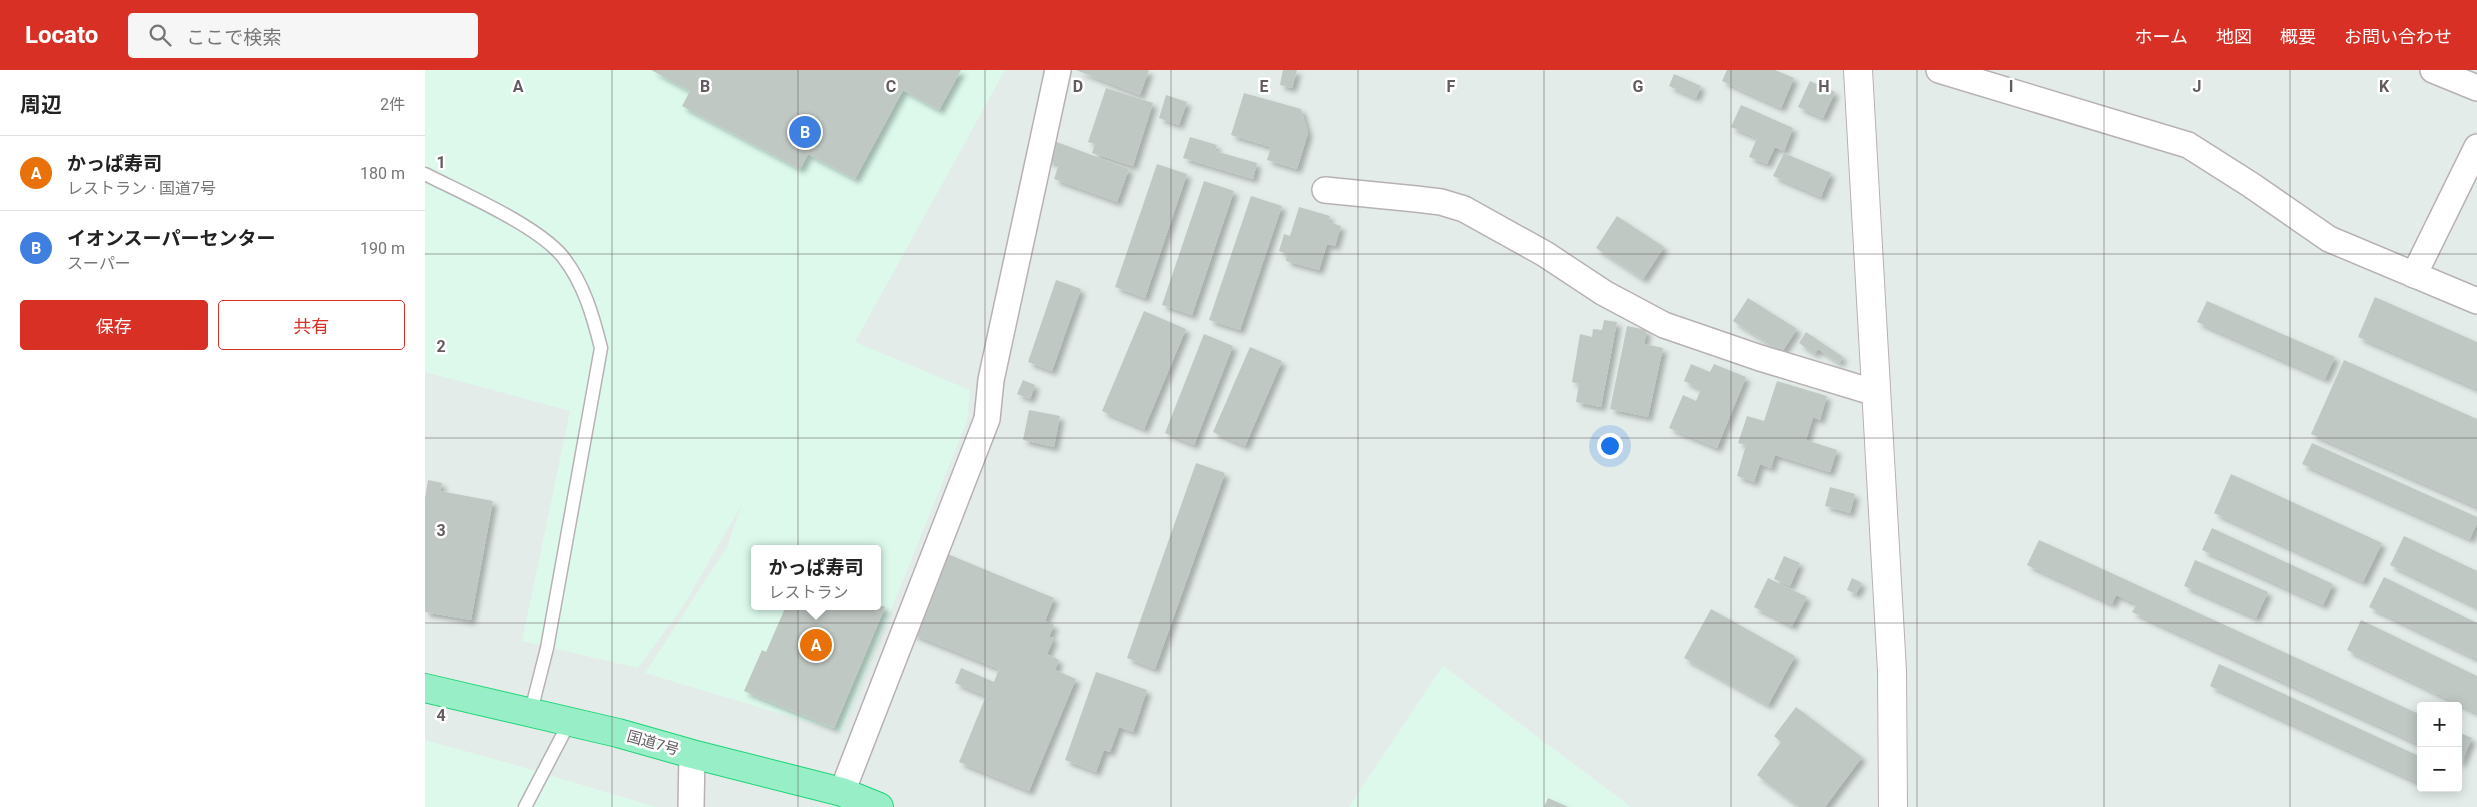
<!DOCTYPE html>
<html lang="ja">
<meta charset="utf-8">
<style>
:root{--surface:#fff;--page:#f6f6f6;--text:#222;--muted:#767676;--line:#e0e0e0;--accent:#d93025}
body{margin:0;font-family:Roboto,"Noto Sans JP",sans-serif;background:var(--page);color:var(--text)}
.controls{position:absolute;right:15px;bottom:15px;display:grid;overflow:hidden;border-radius:5px;box-shadow:0 2px 12px #0003}
.controls button{width:45px;height:45px;display:grid;place-items:center;padding:0;border:0;border-bottom:1px solid var(--line);background:var(--surface);color:var(--text);font:25px sans-serif}
.you{position:absolute;left:1184px;top:375px;width:18px;height:18px;margin:-12px;border:4px solid #fff;border-radius:50%;background:#1a73e8;box-shadow:0 0 0 8px #1a73e833}
.badge{display:grid;place-items:center;width:32px;height:32px;border-radius:50%;background:var(--accent);color:#fff;font-size:16px;font-weight:700}
.pin{position:absolute;translate:-50% -50%;border:2px solid #fff;box-shadow:0 1px 5px #0006}
.popup{position:absolute;left:326px;top:475px;width:130px;height:65px;box-sizing:border-box;display:grid;place-content:center;border-radius:5px;background:var(--surface);filter:drop-shadow(0 1px 4px #0005);font-size:16px;white-space:nowrap;color:var(--muted)}
.popup b{font-size:19px;color:var(--text)}
.popup::after{content:'';position:absolute;left:50%;top:100%;margin-left:-10px;border:10px solid transparent;border-top-color:var(--surface)}
.list{margin:0;padding:0;list-style:none}
h2{display:flex;justify-content:space-between;align-items:center;height:65px;margin:0;padding:0 20px;font-size:21px}
h2 small{font-size:16px;font-weight:400;color:var(--muted)}
.list li{display:grid;grid-template-columns:32px 1fr auto;gap:15px;align-items:center;box-sizing:border-box;height:75px;padding:0 20px;border-top:1px solid var(--line)}
.list b{display:block;font-size:19px;white-space:nowrap}
.list p{margin:0;font-size:16px;white-space:nowrap;color:var(--muted)}
.list em{font-size:16px;font-style:normal;color:var(--muted)}
.actions{display:flex;gap:10px;padding:15px 20px}
.actions a{flex:1;padding:11px 0;border:1px solid var(--accent);border-radius:5px;text-align:center;font-size:18px;color:var(--accent)}
.actions .main{background:var(--accent);color:#fff}
.icon{flex:none;width:28px;height:28px;fill:none;stroke:currentColor;stroke-width:2;stroke-linecap:round;stroke-linejoin:round}
.map{position:relative;flex:none;width:2052px;height:737px;overflow:hidden}
header{display:flex;align-items:center;gap:30px;box-sizing:border-box;height:70px;padding:0 25px;background:var(--accent);color:#fff}
header strong{font-size:24px}
nav{display:flex;gap:28px;margin-inline-start:auto;font-size:18px}
.search{width:350px;height:45px;background:var(--page);display:flex;align-items:center;gap:12px;box-sizing:border-box;padding:0 18px;border-radius:5px;color:var(--muted);font-size:19px}
main{display:flex}
aside{flex:1;background:var(--surface)}
.map>svg:first-child{display:block}
</style>
<header>
<strong>Locato</strong>
<div class="search"><svg class="icon" aria-label="search" viewBox="0 0 24 24"><circle cx="10" cy="10" r="6"/><path d="M15 15l6 6"/></svg>ここで検索</div>
<nav><a>ホーム</a><a>地図</a><a>概要</a><a>お問い合わせ</a></nav>
</header>
<main>
<aside>
<h2>周辺<small>2件</small></h2>
<ul class="list">
<li><span class="badge" style="background:#e8710a">A</span><div><b>かっぱ寿司</b><p>レストラン · 国道7号</p></div><em>180 m</em></li>
<li><span class="badge" style="background:#3f7fe0">B</span><div><b>イオンスーパーセンター</b><p>スーパー</p></div><em>190 m</em></li>
</ul>
<div class="actions"><a class="main">保存</a><a>共有</a></div>
</aside>
<div class="map">
<svg width="2052" height="737" viewBox="0 0 2052 737">
<defs>
<filter id="shadow"><feDropShadow dx="4.5" dy="4.5" stdDeviation="2.5" flood-color="#0004"/></filter>
</defs>
<rect width="100%" height="100%" fill="#e4ece9"/>
<!-- commercial -->
<g fill="#dcf9ec" fill-rule="evenodd">
<path d="M0 0H580L430 272 545 320 542 351 417 662 220 603 302 477 317 434 260 533 213 598 97 571 145 341 0 302ZM330 479H452V536H330Z"/>
<path d="M1018 596 1206 737H924Z"/>
<path d="M0 670 87 694 231 737H0Z"/>
</g>
<!-- building -->
<g fill="#c0c8c3" filter="url(#shadow)">
<path d="M226 0H536L514 40 478 20 430 109 383 84 375 99 257 36 265 21Z"/>
<path d="M651 0H724L715 25Z"/>
<path d="M858 0H872L867 18 855 15Z"/>
<path d="M1302 0H1350L1369 8 1356 38 1297 11Z"/>
<path d="M1249 4 1276 16 1271 28 1244 16Z"/>
<path d="M1385 11 1410 22 1398 48 1373 37Z"/>
<path d="M681 18 728 33 708 96 667 83 670 74 663 72Z"/>
<path d="M819 23 876 39 883 63 872 99 842 90 846 77 806 65Z"/>
<path d="M741 25 762 32 754 55 734 48Z"/>
<path d="M1316 35 1368 58 1359 81 1350 77 1342 94 1324 87 1332 68 1306 57Z"/>
<path d="M765 67 792 75 790 81 832 93 828 109 758 88Z"/>
<path d="M629 71 704 99 692 132 629 109 634 94 622 90Z"/>
<path d="M1359 83 1406 103 1396 127 1348 106Z"/>
<path d="M732 94 762 104 720 228 690 217Z"/>
<path d="M779 111 809 121 767 245 737 235Z"/>
<path d="M826 126 857 136 815 260 784 250Z"/>
<path d="M874 137 905 146 903 152 916 156 910 176 902 174 894 200 861 191 862 184 854 181 859 164 865 166Z"/>
<path d="M1192 146 1239 177 1218 209 1171 178Z"/>
<path d="M631 210 656 219 627 301 603 292Z"/>
<path d="M1950 227 2052 272V319L1933 267Z"/>
<path d="M1323 228 1372 259 1357 282 1308 251Z"/>
<path d="M1782 231 1910 287 1900 309 1772 252Z"/>
<path d="M719 241 761 259 719 359 677 341Z"/>
<path d="M1179 250 1192 252 1176 337 1151 332 1154 314 1147 312 1155 264 1167 267 1168 259 1177 260Z"/>
<path d="M1202 256 1222 260 1219 274 1238 278 1223 347 1185 339Z"/>
<path d="M1381 262 1418 287 1414 293 1393 279 1390 284 1374 273Z"/>
<path d="M779 264 808 276 769 375 740 363Z"/>
<path d="M825 277 857 291 820 376 788 362Z"/>
<path d="M1919 290 2052 349V437L1886 364Z"/>
<path d="M1266 294 1285 302 1289 294 1321 307 1292 378 1244 358 1258 325 1271 331 1276 319 1259 311Z"/>
<path d="M598 310 610 315 605 329 592 324Z"/>
<path d="M1352 311 1402 326 1395 350 1388 347 1381 370 1412 380 1405 402 1350 385 1346 398 1335 394 1329 412 1312 406 1321 375 1313 373 1322 346 1339 351Z"/>
<path d="M604 340 635 346 629 377 598 370Z"/>
<path d="M1887 373 2052 447V453L2045 469 1877 394Z"/>
<path d="M771 393 800 403 730 599 702 588Z"/>
<path d="M1806 404 1957 473 1938 512 1789 443Z"/>
<path d="M3 410 17 413 15 421 68 431 46 550 0 542V428Z"/>
<path d="M1405 417 1430 424 1425 443 1400 436Z"/>
<path d="M1787 458 1908 514 1898 535 1777 480Z"/>
<path d="M1979 466 2052 501V537L1965 495Z"/>
<path d="M1614 470 1996 645V675L1707 542 1712 534 1691 525 1687 534 1602 495Z"/>
<path d="M520 483 629 528 620 551 629 555 624 567 629 568 622 584 634 590 630 600 651 609 604 721 534 692 561 626 530 613 536 598 569 612 574 599 487 564Z"/>
<path d="M1359 486 1375 493 1365 516 1349 509Z"/>
<path d="M1770 490 1843 522 1831 548 1759 516Z"/>
<path d="M1959 507 2052 553V589L1944 537Z"/>
<path d="M1343 508 1382 527 1367 556 1329 537Z"/>
<path d="M1427 508 1437 513 1431 524 1422 520Z"/>
<path d="M452 534 460 537 409 658 319 621 337 580 341 582 361 536H452Z"/>
<path d="M1286 539 1370 586 1343 635 1259 588Z"/>
<path d="M1936 550 2052 606V643L1922 580Z"/>
<path d="M1794 594 1996 687V714L1785 616Z"/>
<path d="M671 602 722 620 708 662 694 657 685 682 679 680 671 702 640 690Z"/>
<path d="M1371 637 1437 687 1400 737H1374L1332 705 1356 672 1349 666Z"/>
<path d="M2033 662 2047 668 2036 693 2033 692Z"/>
<path d="M1123 728 1143 737H1119Z"/>
</g>
<g fill="none" stroke-linecap="round" stroke-linejoin="round">
<defs>
<g id="lane">
<path d="M0 104C37 123 112 155 138 187 159 214 168 246 176 278L122 578 106 641"/>
<path d="M100 737 145 651"/>
</g>
<g id="street">
<path d="M1514 0 1763 75 1826 115 1904 169 2052 231"/>
<path d="M2008 0 2052 18"/>
<path d="M900 120 991 129 1016 132 1039 139 1120 184 1179 223 1239 255 1335 288 1451 323"/>
<path d="M1989 205 2052 77"/>
<path d="M417 722 562 349 566 310 633 0"/>
<path d="M266 737 267 684"/>
</g>
<path id="secondary" d="M1433 0 1467 601 1468 737"/>
<path id="highway" d="M0 618 193 663 267 684 417 722 454 737"/>
</defs>
<!-- lane casing -->
<use href="#lane" stroke="#b7b1b5" stroke-width="15"/>
<!-- street casing -->
<use href="#street" stroke="#b7b1b5" stroke-width="28"/>
<!-- secondary casing -->
<use href="#secondary" stroke="#b7b0b4" stroke-width="30"/>
<!-- highway casing -->
<use href="#highway" stroke="#1cd475" stroke-width="30"/>
<!-- lane -->
<use href="#lane" stroke="#fff" stroke-width="12"/>
<!-- street -->
<use href="#street" stroke="#fff" stroke-width="25"/>
<!-- secondary -->
<use href="#secondary" stroke="#fff" stroke-width="28"/>
<!-- highway -->
<use href="#highway" stroke="#98efc7" stroke-width="28"/>
</g>
<!-- grid -->
<path fill="none" stroke="#625c60" stroke-width="1" stroke-opacity="0.55" d="M187 0V737M373 0V737M560 0V737M746 0V737M933 0V737M1119 0V737M1306 0V737M1492 0V737M1679 0V737M1865 0V737M0 184H2052M0 368H2052M0 553H2052"/>
<g text-anchor="middle" dominant-baseline="central" stroke-width="5" stroke-linejoin="round" paint-order="stroke">
<!-- street labels -->
<g font-size="15" fill="#625c60" stroke="#fff">
<text transform="translate(228 673) rotate(16)">国道7号</text>
</g>
</g>
<g font-size="16" text-anchor="middle" font-weight="bold" fill="#625c60" stroke="#fff" stroke-width="5" stroke-linejoin="round" paint-order="stroke">
<text x="93" y="22">A</text>
<text x="280" y="22">B</text>
<text x="466" y="22">C</text>
<text x="653" y="22">D</text>
<text x="839" y="22">E</text>
<text x="1026" y="22">F</text>
<text x="1213" y="22">G</text>
<text x="1399" y="22">H</text>
<text x="1586" y="22">I</text>
<text x="1772" y="22">J</text>
<text x="1959" y="22">K</text>
<text x="16" y="98">1</text>
<text x="16" y="282">2</text>
<text x="16" y="466">3</text>
<text x="16" y="651">4</text>
</g>
</svg>
<div class="controls">
<button>+</button>
<button>−</button>
</div>
<div class="you"></div>
<div class="pin badge" style="left:391px;top:575px;background:#e8710a">A</div>
<div class="popup"><b>かっぱ寿司</b>レストラン</div>
<div class="pin badge" style="left:380px;top:62px;background:#3f7fe0">B</div>
</div>
</main>
